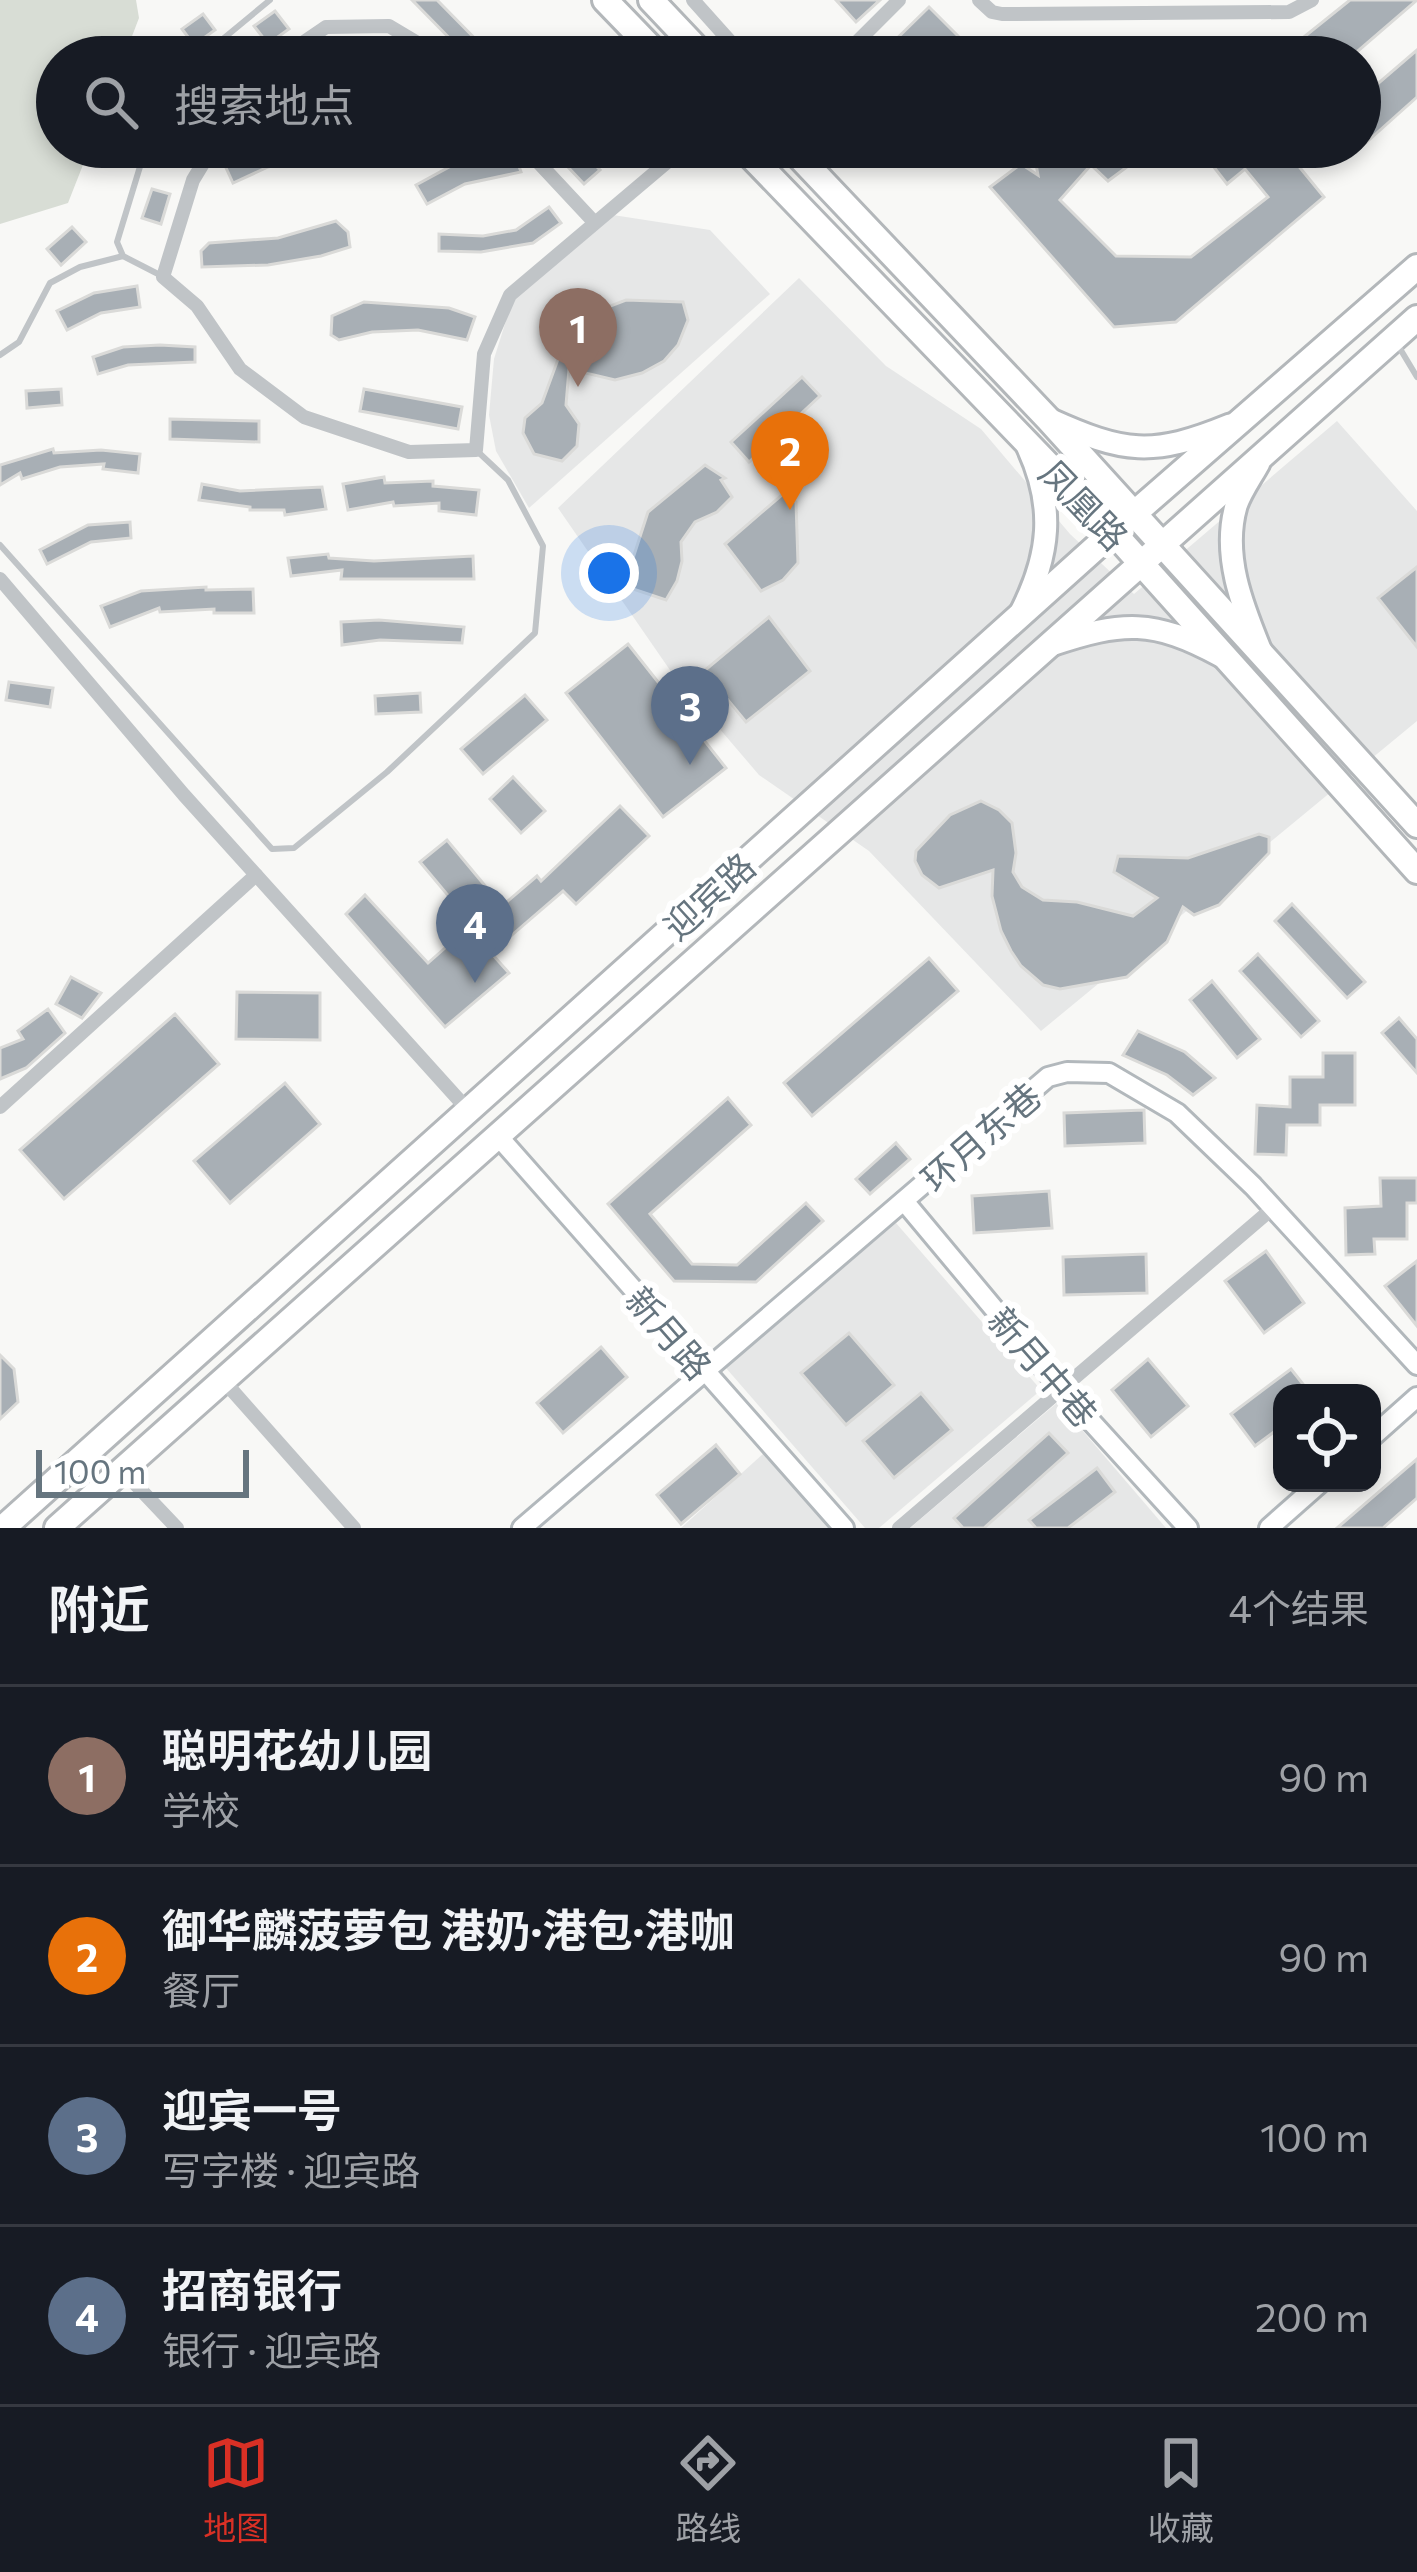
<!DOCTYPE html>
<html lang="zh">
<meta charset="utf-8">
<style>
:root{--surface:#171b24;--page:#242831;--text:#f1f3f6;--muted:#9ea1a6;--line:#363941;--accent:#d93025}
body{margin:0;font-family:Commissioner,"Noto Sans SC",sans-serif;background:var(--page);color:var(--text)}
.controls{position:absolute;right:36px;bottom:36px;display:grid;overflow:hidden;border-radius:24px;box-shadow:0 6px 18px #0003}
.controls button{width:108px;height:108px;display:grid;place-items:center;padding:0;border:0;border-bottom:3px solid var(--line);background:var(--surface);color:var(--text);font:60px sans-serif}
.scale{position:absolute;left:36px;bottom:30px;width:213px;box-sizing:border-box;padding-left:12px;border:6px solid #66757f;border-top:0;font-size:33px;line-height:42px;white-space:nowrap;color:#66757f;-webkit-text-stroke:9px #fff;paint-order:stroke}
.you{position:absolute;left:609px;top:573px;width:42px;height:42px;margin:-30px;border:9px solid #fff;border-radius:50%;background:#1a73e8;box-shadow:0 0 0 18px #1a73e833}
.badge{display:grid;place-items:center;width:78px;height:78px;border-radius:50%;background:var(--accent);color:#fff;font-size:39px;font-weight:700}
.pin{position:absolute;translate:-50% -99px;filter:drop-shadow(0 3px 6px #0008)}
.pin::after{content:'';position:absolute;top:63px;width:42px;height:36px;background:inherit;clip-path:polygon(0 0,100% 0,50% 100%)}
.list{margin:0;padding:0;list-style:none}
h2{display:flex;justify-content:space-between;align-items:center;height:156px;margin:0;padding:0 48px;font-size:51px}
h2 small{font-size:39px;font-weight:400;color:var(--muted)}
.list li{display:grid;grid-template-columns:78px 1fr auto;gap:36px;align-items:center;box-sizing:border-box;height:180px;padding:0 48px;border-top:3px solid var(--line)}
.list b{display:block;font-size:45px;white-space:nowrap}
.list p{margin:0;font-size:39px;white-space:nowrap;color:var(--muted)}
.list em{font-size:39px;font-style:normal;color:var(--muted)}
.icon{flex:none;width:66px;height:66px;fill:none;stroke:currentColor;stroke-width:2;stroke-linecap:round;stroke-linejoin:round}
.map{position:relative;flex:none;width:1417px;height:1528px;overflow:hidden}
.search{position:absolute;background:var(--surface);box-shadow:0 6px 18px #0003;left:36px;right:36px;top:36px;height:132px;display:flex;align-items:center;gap:30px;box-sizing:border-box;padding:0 42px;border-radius:66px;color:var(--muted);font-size:45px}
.sheet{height:876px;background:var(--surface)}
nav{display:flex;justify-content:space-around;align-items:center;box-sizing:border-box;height:168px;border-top:3px solid var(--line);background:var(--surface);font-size:33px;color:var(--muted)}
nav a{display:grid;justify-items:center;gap:6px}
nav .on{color:var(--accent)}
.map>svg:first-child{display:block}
</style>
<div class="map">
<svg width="1417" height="1528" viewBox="0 0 1417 1528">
<rect width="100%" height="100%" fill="#f8f8f6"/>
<!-- built -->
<g fill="#e6e7e7">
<path d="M613 215 710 230 770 294 529 508 496 451 489 415 494 359 513 298Z"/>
<path d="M799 278 886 366 981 429 1070 534 1134 594 1337 421 1417 511V721L1041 1031 869 851 759 775 672 673 558 508Z"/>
<path d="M896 1223 1041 1390 879 1528H865L726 1368Z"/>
<path d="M1058 1402 1166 1528H910Z"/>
<path d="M764 1453 832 1528H681Z"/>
</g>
<!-- green -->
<path fill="#d8ddd5" d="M0 0H136L139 18 124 57H57V147H90L68 203 0 224Z"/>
<!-- building -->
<g fill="#a8afb5" stroke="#dadad8" stroke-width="3">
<path d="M412 0H437L493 57H468Z"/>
<path d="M836 0H880L856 22Z"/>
<path d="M1350 0H1417L1351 57H1274L1268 50 1282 39 1289 49Z"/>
<path d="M929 7 979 57H878Z"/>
<path d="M275 11 289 29 268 44 254 26Z"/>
<path d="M203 14 215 30 194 45 182 29Z"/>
<path d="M1417 50V97L1360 148V99Z"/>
<path d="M248 147H333L334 152 268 167 233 183 222 159Z"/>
<path d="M549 147H578L600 170 584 184Z"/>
<path d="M1033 147H1120L1131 164 1108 181 1091 165 1060 200 1116 256 1191 257 1268 197 1245 169 1227 184 1203 153 1210 147H1263L1266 150 1283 147 1324 197 1176 322 1114 327 990 187 1021 164 1038 175Z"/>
<path d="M514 152 521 172 465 184 427 204 416 185 453 165Z"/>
<path d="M152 189 170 194 161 224 142 218Z"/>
<path d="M549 207 561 223 533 243 481 252 439 251V234L483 236 516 230Z"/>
<path d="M336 221 348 232 350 247 321 256 268 265 202 267 201 251 209 243 278 238Z"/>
<path d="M72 227 86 242 61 265 47 249Z"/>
<path d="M137 286 140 307 101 313 67 330 57 311 94 293Z"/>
<path d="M626 300 683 302 688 320 678 345 664 361 642 373 615 380 569 369 566 405 579 424 577 446 562 461 534 454 523 433 525 418 542 403 564 343 605 308Z"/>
<path d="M364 302 449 308 475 317 467 340 418 330 372 332 339 340 331 335 332 316Z"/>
<path d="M160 345 195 347V362L128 365 98 374 93 357 123 347Z"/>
<path d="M802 377 820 396 749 462 731 442Z"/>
<path d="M61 389 62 405 27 408 26 391Z"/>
<path d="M364 389 462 407 458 429 360 411Z"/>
<path d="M170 419 259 421V442L170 439Z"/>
<path d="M53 449 54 453 101 450 140 454 138 473 103 469 104 464 60 467 22 479 20 473 0 485V465Z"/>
<path d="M705 465 725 478 721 480 732 497 717 512 695 522 681 542 682 561 677 581 666 600 624 586 648 512Z"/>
<path d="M384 477 385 483 433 481V486L479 490 476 515 439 511V503L394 506 393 502 348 510 343 484Z"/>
<path d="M202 484 240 491 322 487 326 509 285 515 284 510H250V507L199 500Z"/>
<path d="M783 494 796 502 798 563 783 580 761 591 725 544Z"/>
<path d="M130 522 131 538 91 542 47 564 40 550 88 525Z"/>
<path d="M328 554 329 558 374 561 473 556 474 579H341L342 570 291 576 288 558Z"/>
<path d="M1417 567V647L1378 598Z"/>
<path d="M206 587V590L253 589 254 613H214V609L160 612 159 608 110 627 101 606 141 591Z"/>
<path d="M769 617 810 671 746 722 704 671Z"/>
<path d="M379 620 464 627 462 643 380 640 342 645 341 622Z"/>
<path d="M628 644 726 768 663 817 566 693Z"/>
<path d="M9 682 53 688 50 707 6 700Z"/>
<path d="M420 693 421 712 376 714 375 696Z"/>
<path d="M525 695 547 720 483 774 461 749Z"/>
<path d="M513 777 545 811 521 833 490 799Z"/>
<path d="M981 801 999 810 1012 823 1016 853 1013 872 1022 887 1043 900 1077 902 1133 916 1157 898 1114 872 1118 856 1188 858 1259 834 1269 837V853L1219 905 1194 915 1183 907 1167 942 1127 977 1060 989 1043 985 1021 966 1011 951 1001 931 992 896 993 870 939 888 922 875 915 861 916 851 950 815Z"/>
<path d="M620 806 649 836 576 904 563 891 491 953 509 973 445 1027 346 914 365 895 428 963 472 924 420 862 447 840 502 906 537 876 541 881Z"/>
<path d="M1292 904 1365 982 1347 998 1275 921Z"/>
<path d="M1258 954 1319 1021 1301 1037 1240 971Z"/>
<path d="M929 958 958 991 812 1116 784 1083Z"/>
<path d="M71 977 101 993 82 1018 56 1004Z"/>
<path d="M1212 981 1260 1039 1237 1058 1190 1000Z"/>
<path d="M237 992 320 993V1040L236 1039Z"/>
<path d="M48 1009 65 1033 26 1068 0 1079V1048L23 1039 18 1031Z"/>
<path d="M175 1014 219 1064 64 1199 20 1150Z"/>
<path d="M1399 1018 1417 1039V1073L1382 1033Z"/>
<path d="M1138 1031 1185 1052 1215 1078 1193 1095 1167 1075 1123 1055Z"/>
<path d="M1323 1053H1355V1105H1320V1125H1287L1286 1155 1255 1154 1257 1105 1290 1107V1077H1323Z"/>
<path d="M285 1083 320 1124 230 1203 194 1161Z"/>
<path d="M728 1098 751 1125 650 1214 692 1264 737 1265 806 1203 823 1221 756 1282 674 1281 608 1204Z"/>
<path d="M1144 1110 1145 1143 1065 1146 1064 1113Z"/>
<path d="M896 1143 910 1159 870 1194 856 1179Z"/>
<path d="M1380 1178H1417V1203H1407V1239H1374L1375 1254 1346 1255 1345 1208 1381 1206Z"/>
<path d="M1049 1191 1052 1228 974 1233 972 1196Z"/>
<path d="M1266 1251 1304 1303 1264 1333 1225 1281Z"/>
<path d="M1146 1254 1147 1293 1064 1295 1063 1257Z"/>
<path d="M1417 1261V1326L1385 1286Z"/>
<path d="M849 1333 894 1385 846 1425 801 1373Z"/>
<path d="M601 1347 627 1377 563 1433 537 1403Z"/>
<path d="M0 1355 14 1369 18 1402 0 1419Z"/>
<path d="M1148 1359 1188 1406 1151 1437 1112 1390Z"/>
<path d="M1291 1369 1310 1393H1282V1426L1255 1446 1231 1414Z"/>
<path d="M921 1393 952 1430 894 1478 863 1441Z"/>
<path d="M1049 1433 1068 1453 984 1528H963L954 1518Z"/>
<path d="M716 1445 740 1474 681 1524 657 1495Z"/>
<path d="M1417 1459V1498L1383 1528H1337Z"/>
<path d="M1097 1468 1115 1492 1068 1528H1036L1029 1520Z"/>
</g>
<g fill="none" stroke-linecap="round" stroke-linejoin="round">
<defs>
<g id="secondary">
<path d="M497 1135 844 1528"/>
<path d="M904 1201 1056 1383 1188 1528"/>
<path d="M1372 1437 1417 1397"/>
<path d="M522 1528 1048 1077 1067 1072 1109 1073 1177 1113 1253 1186 1417 1365"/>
<path d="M1269 1528 1320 1483"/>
</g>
<g id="primary">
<path d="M1049 419C1124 453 1152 457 1230 425"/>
<path d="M1259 463C1252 476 1241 491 1236 506 1222 555 1242 605 1260 649"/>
<path d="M1021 612C1050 555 1055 507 1028 448"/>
<path d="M1051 645C1123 621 1153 619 1221 656"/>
</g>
<g id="highway">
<path d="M605 0 660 57"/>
<path d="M651 0 705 57"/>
<path d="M742 147 1113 532 1417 871"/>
<path d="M790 147 1048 419 1417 825"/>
<path d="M3 1528 1113 532 1417 267"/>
<path d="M57 1528 1417 318"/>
</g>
</defs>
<!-- secondary casing -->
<use href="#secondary" stroke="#b2b8bc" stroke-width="24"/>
<!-- primary casing -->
<use href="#primary" stroke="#b4b8bc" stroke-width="27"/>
<!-- highway casing -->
<use href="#highway" stroke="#b3b7ba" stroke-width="30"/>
<!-- lane -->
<g stroke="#c0c4c7" stroke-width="6">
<path d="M201 57 270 0"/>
<path d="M146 147 117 242 123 256 160 275"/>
<path d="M1399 347 1417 377"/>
<path d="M0 355 19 342 50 283 80 267 123 256"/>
<path d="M0 545 272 849 294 848 387 772 535 633 543 546 508 480 476 450"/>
</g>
<!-- street -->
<g stroke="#c0c4c7" stroke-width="14">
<path d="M693 0 744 57"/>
<path d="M979 0 992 12 1002 14 1289 12 1312 0"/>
<path d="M282 57 326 27 389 26 441 57"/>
<path d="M842 57 899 0"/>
<path d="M213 147 193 180 163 277 197 306 240 369 304 417 409 452 476 450 484 354 510 295 685 147"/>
<path d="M524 147 594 222"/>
<path d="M0 579 184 795 468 1110"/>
<path d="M0 1107 256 875"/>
<path d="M223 1380 354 1528"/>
<path d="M122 1470 177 1528"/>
<path d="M899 1528 1273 1208"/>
</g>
<!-- secondary -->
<use href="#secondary" stroke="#fff" stroke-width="18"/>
<!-- primary -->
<use href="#primary" stroke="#fff" stroke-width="21"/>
<!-- highway -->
<use href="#highway" stroke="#fff" stroke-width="24"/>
</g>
<g text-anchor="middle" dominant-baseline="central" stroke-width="12" stroke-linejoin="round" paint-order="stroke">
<!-- street labels -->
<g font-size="36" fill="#66757f" stroke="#fff">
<text transform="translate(1085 504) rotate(46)">凤凰路</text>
<text transform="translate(708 895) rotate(-42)">迎宾路</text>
<text transform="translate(980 1136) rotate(-41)">环月东巷</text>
<text transform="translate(670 1332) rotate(49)">新月路</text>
<text transform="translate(1044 1366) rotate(49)">新月中巷</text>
</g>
</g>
</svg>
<div class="controls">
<button><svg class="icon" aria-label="locate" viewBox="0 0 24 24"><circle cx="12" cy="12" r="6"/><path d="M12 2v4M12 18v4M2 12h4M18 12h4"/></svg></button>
</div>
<div class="scale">100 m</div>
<div class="you"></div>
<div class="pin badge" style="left:578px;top:387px;background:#8d6e63">1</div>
<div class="pin badge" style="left:790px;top:510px;background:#e8710a">2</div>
<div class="pin badge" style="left:690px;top:765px;background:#5c6f8a">3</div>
<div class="pin badge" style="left:475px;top:983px;background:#5c6f8a">4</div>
<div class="search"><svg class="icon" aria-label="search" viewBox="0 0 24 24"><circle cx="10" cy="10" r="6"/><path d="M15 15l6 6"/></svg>搜索地点</div>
</div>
<section class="sheet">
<h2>附近<small>4个结果</small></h2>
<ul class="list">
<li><span class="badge" style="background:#8d6e63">1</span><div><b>聪明花幼儿园</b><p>学校</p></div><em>90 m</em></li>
<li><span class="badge" style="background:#e8710a">2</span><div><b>御华麟菠萝包 港奶·港包·港咖</b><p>餐厅</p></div><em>90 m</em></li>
<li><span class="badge" style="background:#5c6f8a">3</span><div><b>迎宾一号</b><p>写字楼 · 迎宾路</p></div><em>100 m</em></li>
<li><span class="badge" style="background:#5c6f8a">4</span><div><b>招商银行</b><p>银行 · 迎宾路</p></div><em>200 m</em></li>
</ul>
</section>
<nav>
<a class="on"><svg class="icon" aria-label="map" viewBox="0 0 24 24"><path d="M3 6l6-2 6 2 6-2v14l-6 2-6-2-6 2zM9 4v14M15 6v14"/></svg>地图</a>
<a><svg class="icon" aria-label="directions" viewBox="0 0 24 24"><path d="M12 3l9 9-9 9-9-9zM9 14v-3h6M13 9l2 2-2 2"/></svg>路线</a>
<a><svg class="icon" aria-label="saved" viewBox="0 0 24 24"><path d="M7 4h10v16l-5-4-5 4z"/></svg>收藏</a>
</nav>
